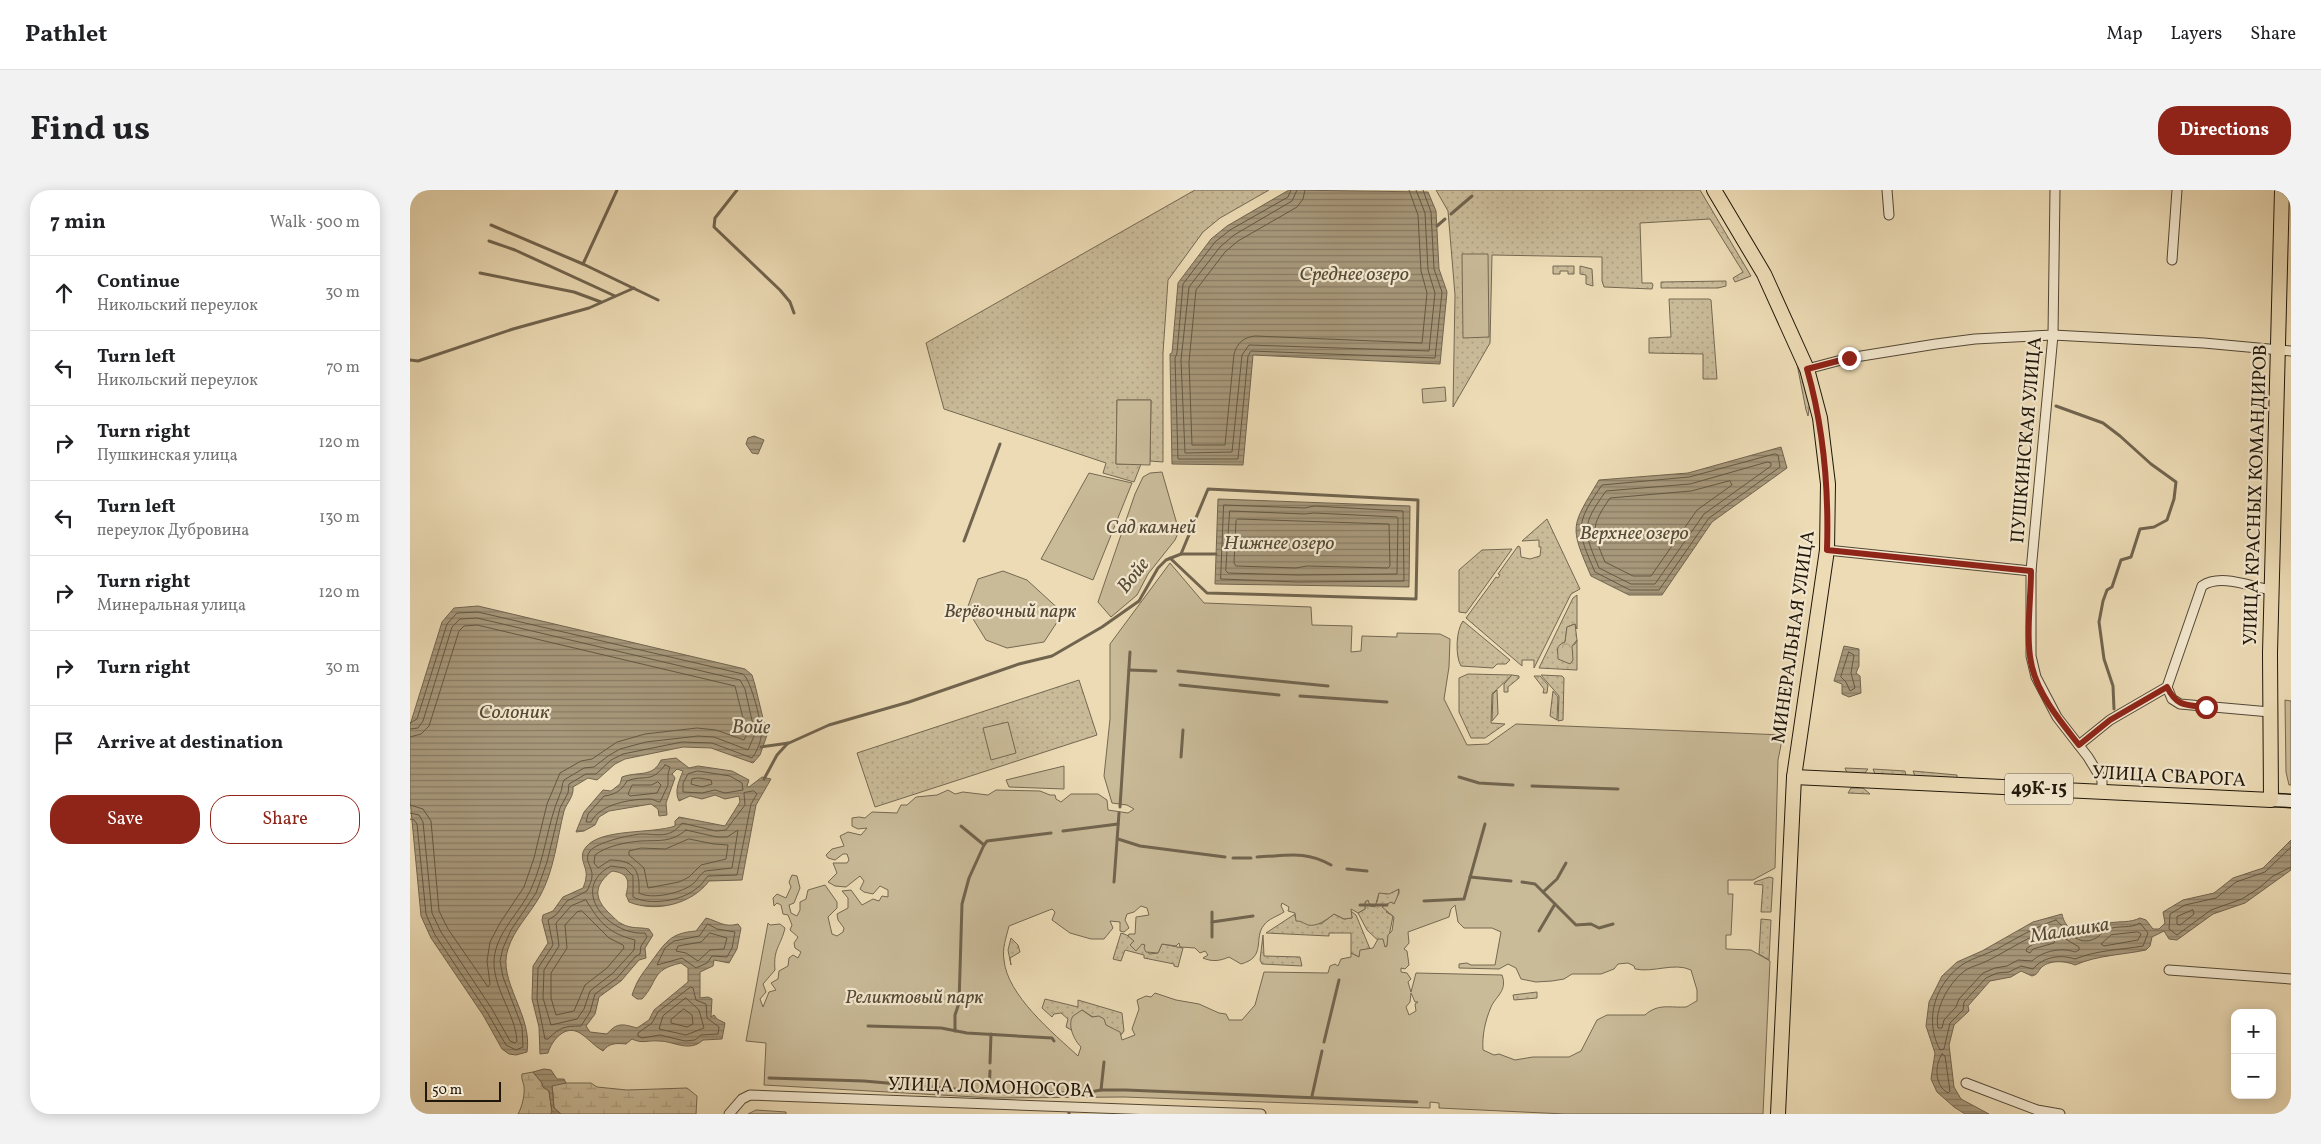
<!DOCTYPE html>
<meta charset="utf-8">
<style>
:root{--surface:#fff;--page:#f2f2f2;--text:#202124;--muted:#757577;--line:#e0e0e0;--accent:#8f2418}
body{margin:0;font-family:Vollkorn,serif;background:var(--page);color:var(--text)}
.controls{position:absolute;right:15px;bottom:15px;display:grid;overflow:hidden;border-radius:10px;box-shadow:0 2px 12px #0003}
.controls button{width:45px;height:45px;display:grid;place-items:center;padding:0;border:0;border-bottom:1px solid var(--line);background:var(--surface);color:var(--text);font:25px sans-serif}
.scale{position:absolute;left:15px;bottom:12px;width:76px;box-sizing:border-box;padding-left:5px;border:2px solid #20170a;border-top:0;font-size:14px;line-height:18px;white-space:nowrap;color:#20170a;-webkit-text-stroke:4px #f3e8cf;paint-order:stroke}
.stop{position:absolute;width:15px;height:15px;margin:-11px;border:4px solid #8f2418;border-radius:50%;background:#fff}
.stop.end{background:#8f2418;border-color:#fff;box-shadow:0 1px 5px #0008}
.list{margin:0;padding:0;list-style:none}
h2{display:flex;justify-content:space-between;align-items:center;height:65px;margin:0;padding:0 20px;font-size:21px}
h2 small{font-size:16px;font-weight:400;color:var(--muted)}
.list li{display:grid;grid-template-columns:32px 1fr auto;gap:15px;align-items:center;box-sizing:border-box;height:75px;padding:0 20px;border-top:1px solid var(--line)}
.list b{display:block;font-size:19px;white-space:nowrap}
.list p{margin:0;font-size:16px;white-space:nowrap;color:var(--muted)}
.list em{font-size:16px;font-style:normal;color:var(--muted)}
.actions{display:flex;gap:10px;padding:15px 20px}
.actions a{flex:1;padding:11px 0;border:1px solid var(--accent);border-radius:20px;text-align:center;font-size:18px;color:var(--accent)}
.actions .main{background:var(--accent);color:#fff}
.icon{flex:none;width:28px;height:28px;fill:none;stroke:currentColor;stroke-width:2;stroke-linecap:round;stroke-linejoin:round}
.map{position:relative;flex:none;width:1881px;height:924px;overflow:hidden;border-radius:20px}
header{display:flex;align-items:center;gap:30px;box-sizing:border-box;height:70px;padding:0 25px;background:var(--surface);border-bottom:1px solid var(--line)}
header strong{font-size:24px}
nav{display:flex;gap:28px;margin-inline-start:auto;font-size:18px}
.intro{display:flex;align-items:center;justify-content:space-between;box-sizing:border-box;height:120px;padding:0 30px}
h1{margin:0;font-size:35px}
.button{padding:12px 22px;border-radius:20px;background:var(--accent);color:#fff;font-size:18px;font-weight:700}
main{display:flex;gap:30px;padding:0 30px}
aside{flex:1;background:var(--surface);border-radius:20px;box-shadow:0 2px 12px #0003}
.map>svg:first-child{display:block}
</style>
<header>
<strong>Pathlet</strong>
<nav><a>Map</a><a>Layers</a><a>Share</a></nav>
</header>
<div class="intro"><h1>Find us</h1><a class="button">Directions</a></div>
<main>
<aside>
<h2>7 min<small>Walk · 500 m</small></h2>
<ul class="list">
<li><svg class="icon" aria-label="ahead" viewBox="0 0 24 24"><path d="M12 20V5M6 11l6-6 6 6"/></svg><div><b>Continue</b><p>Никольский переулок</p></div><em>30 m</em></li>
<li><svg class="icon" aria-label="left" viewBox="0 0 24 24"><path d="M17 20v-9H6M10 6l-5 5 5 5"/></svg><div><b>Turn left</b><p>Никольский переулок</p></div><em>70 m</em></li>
<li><svg class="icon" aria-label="right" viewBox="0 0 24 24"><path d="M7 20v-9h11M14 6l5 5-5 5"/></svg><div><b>Turn right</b><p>Пушкинская улица</p></div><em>120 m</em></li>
<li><svg class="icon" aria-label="left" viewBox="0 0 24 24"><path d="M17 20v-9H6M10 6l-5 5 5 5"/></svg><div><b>Turn left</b><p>переулок Дубровина</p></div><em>130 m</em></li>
<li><svg class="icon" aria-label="right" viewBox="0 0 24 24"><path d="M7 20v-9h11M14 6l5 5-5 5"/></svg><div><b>Turn right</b><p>Минеральная улица</p></div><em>120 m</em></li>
<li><svg class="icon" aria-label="right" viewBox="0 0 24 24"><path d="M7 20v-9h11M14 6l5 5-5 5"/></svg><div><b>Turn right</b></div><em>30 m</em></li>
<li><svg class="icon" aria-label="arrive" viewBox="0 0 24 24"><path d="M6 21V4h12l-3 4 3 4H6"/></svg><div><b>Arrive at destination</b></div></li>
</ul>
<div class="actions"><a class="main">Save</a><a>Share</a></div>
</aside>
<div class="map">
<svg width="1881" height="924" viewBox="0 0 1881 924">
<defs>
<pattern id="grass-dots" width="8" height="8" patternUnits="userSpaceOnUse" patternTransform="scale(1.25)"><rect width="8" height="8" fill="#c9ba98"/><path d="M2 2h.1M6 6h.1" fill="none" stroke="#ac9f82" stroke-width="1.8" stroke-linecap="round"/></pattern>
<pattern id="forest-crowns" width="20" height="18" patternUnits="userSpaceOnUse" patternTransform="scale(1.25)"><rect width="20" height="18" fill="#c9ba98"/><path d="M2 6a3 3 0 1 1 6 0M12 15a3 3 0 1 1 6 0" fill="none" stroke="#ac9f82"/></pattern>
<pattern id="wetland-marsh" width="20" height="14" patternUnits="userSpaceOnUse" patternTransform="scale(1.25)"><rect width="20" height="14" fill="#c9ba98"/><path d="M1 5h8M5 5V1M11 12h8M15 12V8" fill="none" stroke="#ac9f82"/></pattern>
<pattern id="water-rules" width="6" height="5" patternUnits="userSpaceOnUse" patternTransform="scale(1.25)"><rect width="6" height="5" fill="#a7987b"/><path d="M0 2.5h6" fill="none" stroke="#887b63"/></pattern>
</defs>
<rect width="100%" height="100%" fill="#ecdbb5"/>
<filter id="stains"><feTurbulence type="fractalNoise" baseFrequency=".004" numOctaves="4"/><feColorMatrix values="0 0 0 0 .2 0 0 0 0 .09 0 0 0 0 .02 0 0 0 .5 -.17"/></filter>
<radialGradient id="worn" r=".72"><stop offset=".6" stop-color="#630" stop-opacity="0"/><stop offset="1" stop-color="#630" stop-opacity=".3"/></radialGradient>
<!-- grass -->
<g fill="url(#grass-dots)" stroke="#746851">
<path d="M785 0H859L810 28 793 42 758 90 753 163V272L740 271 741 210H707L706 274H731L724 292 693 283 696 273 534 219 516 153Z"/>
<path d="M1026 0H1290L1341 86 1325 92 1323 88 1333 82 1300 29 1230 33 1232 93H1242L1243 95 1242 99 1194 97 1192 91V67L1082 65 1080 153 1043 217 1045 105 1038 21Z"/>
<path d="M1143 76H1164V84H1158V81H1150V84H1143Z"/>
<path d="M1170 76 1182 79 1183 96 1176 94V85L1170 84Z"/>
<path d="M1316 91V96L1308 98H1251V92Z"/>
<path d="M1259 109H1299L1301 110 1307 189H1293V164L1239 163V148L1261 147Z"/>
<path d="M1386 169 1400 212 1398 226 1396 220Z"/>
<path d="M1137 329 1170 399 1161 404 1124 478V470H1112V476L1056 428 1086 387 1088 388 1090 385 1088 384 1108 356 1110 357 1111 367 1120 369 1130 366 1131 357H1129V350L1112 351Z"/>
<path d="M1102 359 1056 423 1049 422V380L1072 360Z"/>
<path d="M1167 405V439L1165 434 1157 437 1155 452 1147 459 1148 464 1165 454 1167 450V480L1129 478 1163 408Z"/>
<path d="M1053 431 1100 470 1096 474H1087L1083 478 1051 476C1045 466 1046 440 1053 431Z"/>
<path d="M1058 484 1102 485 1082 504 1081 533 1095 534 1075 548H1061L1049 522V488Z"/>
<path d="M1102 485 1109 486V488L1098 497V502H1094V494Z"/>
<path d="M1131 485 1152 486 1154 488 1153 530 1148 531 1149 506Z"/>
<path d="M1124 486H1130L1138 495 1137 503H1133L1134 499Z"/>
<path d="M669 490 687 545 465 617 447 563Z"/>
<path d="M1087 500 1088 524 1082 531 1083 504Z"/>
<path d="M1143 501 1148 507 1147 530 1140 526Z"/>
<path d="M1435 578 1458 579 1454 584 1437 583Z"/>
<path d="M1463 579 1495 581 1496 586 1465 584Z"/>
<path d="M1503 581 1547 585V588L1505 586Z"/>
<path d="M1441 598H1453L1460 604 1438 603Z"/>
<path d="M1359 687 1363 688 1361 722H1351L1353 695 1344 694 1345 692Z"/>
<path d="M989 699 987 710 976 722 983 726 977 756 975 757 957 740 948 723 955 719V712L959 710 960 716 967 712 969 702 976 704Z"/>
<path d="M941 721 946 725 960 759 953 760 949 767 941 763V743H919V746L856 743 885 724V727L893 731 911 734 924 724 934 729 942 728Z"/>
<path d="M1351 729 1361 730 1359 770 1349 764Z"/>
<path d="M711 743C719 745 726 751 736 755L739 764 748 763 752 754 773 758 768 777 764 776V774L734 768V765L715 760 711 771 703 769Z"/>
<path d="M853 745 854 766 890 767 892 776 852 774 850 770Z"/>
<path d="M601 748 608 755 610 762 600 768 601 775 598 760Z"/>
<path d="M1127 802V808L1104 810 1103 805Z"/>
<path d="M635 809 668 817V810L712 823 714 841 711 845 672 820 663 841 656 837 658 829 651 823 644 824 642 827 632 818Z"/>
</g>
<!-- forest -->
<path fill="url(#forest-crowns)" stroke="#746851" d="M1165 434 1167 450 1162 456 1163 470 1160 474 1148 469C1148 460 1145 456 1155 452L1157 437Z"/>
<!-- wetland -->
<g fill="url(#wetland-marsh)" stroke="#746851">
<path d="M123 882 132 893 133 897 139 901 142 922 140 924H108C112 917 115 905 114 896 113 891 111 889 112 884Z"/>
<path d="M156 893H181L187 897 217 900 277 898 287 906 286 924H151L144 918 142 895Z"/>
</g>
<!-- green -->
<g fill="#c9ba98" stroke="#746851" fill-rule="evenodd">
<path d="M1052 64H1078L1079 147 1053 148Z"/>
<path d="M1035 197 1036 211 1013 213 1012 199Z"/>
<path d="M707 210H741L740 275 706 274Z"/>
<path d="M752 282 769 341 765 350 738 384 727 405 701 427 688 412 725 304 733 287 740 283Z"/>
<path d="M679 283 722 293 683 390 631 369Z"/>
<path d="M760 373 794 413 901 417 902 435 942 436 941 462 951 461 952 446 987 447V443L1030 444 1040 449 1039 477 1034 509 1057 555 1078 554 1106 534 1373 545 1368 570 1365 678 1343 690H1318V704H1323L1321 745H1316V759L1341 760 1360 771 1353 924H1155L1029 918V913L1020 912V918L714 907 583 908 354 895 356 853 336 851 358 733 360 735 370 734 375 738C371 756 363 758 365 780L353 794 356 802 350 809 353 817 359 802 366 800 361 793 368 789 369 781 378 776 379 768 383 765 388 768 391 762 385 758 384 753 388 747 380 740 382 735 378 725 373 724 371 715 367 713 364 716 363 708 367 704 376 708 381 697 379 692 382 685 387 686 390 698 384 713 379 715 381 723 387 726 390 720V712L396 709 398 700 415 695 427 712V718L418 727 422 744 427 746 433 742 434 738 428 730 427 724 438 718V708L432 701 441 700 452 715 463 709 469 711 472 706 478 707V700L470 696 463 704 454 702 450 699 454 691 450 686 436 697 425 696 418 692 427 683 423 673H437L439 670 437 664H433L425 670 418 668 416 665 422 659 434 656 430 646 438 642 451 645 457 638 448 639 442 636V628L449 627 455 628 462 622 487 623 491 615H497L506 607 527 605 538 600 545 604 553 602 578 605 586 600 630 601 640 605H645L646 609 651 612 661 604H688L697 610 698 620 718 623 724 619 717 615 702 613 694 586 700 529V454ZM989 699V703L984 714 981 712 972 717 984 727 982 741 978 745 977 756 975 757 973 749H968L963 758 950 760 949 767 941 763V767L931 769 928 776 925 774 920 776 918 783 854 782 845 815 832 830H819L816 824 809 823 789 814 766 810 745 803 741 807 736 806 727 810 729 819 722 839 725 845 712 850 710 842 696 835 694 829 689 826 682 827 672 820 663 826C657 835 664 850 671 857L668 866C643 843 597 805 594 770 592 759 596 748 599 736L642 719 645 722 642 730 660 743 681 749H694L703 738 700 731 710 732V741L714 742 719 738 715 730 717 724 724 722 731 716 737 718 739 725 726 727 725 744H719L718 746 724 751 720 755 726 761 732 754 735 755 734 758 736 762 748 763 752 754 766 756 769 753 770 757 785 758 790 763 795 761 798 765 793 768C802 772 810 771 819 767L831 774C857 767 843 748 854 735 858 729 868 726 874 722L871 716 872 713 879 717 878 721 885 723 886 731C892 731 893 733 898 735 907 737 916 730 924 724L934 729 942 728 941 719 948 723 955 719V712L958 710 960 716 965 717 969 703 979 704ZM1045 715 1048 732 1054 738H1082L1091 742 1085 775H1061L1057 773 1049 774V778L1089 779 1098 774 1106 778 1111 789 1126 792 1142 791 1154 789 1162 784H1191L1204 779 1208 774 1218 773 1224 776 1225 779C1244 783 1264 772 1281 780L1287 800V811C1284 812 1279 816 1276 817 1261 818 1248 813 1235 825H1197L1187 830 1171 861 1159 867H1123L1105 870 1089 864 1084 865 1073 860C1072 846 1075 831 1081 817 1085 807 1098 801 1092 785L1006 783 1001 802 998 792 1001 789 997 783 991 782V778L995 779 999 775 997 761 994 759 999 753 998 742 1039 727 1041 719ZM1001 803 1005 812H1008L1005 814 1006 821 999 825 996 817 1000 812Z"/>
<path d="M593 381 617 390 653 423 634 452 597 458 576 450 557 419 568 389Z"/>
<path d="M1875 510 1881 511V595H1879L1876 582Z"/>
<path d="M598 532 606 563 581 570 573 538Z"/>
<path d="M654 576V599L599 597 596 590Z"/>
<path d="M346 920 376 922V924H338Z"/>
</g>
<!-- water -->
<g fill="url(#water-rules)" stroke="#71644e">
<path d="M879 0 1018 2 1026 21 1029 79 1037 102 1030 174 843 165 833 275 762 274 760 164 762 163 768 93 801 49 817 36Z"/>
<path d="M344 246 354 250 348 264 342 263 336 254 338 248Z"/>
<path d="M1371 257 1377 278 1302 332 1252 405H1219L1181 386C1159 335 1161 337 1189 290L1278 283Z"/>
<path d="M808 309 1000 316 999 397 805 394Z"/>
<path d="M68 416 335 479 342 485 345 495 357 545 350 565 343 573 301 558 273 557 215 569 205 574 187 590 178 588 163 597C164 607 157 612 154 621 147 649 144 681 130 706 120 724 104 739 98 759 87 791 123 825 117 862L106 865 99 864 92 859 73 825 21 748 11 726 0 609V535L32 432 44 418Z"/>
<path d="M1434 456 1449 459V476L1446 483 1450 486 1451 503 1439 507 1432 504V494L1424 491Z"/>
<path d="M266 568 279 578 288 576 322 581 339 590 337 596 339 597 352 587 361 589 346 615 332 690 299 691C282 714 246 723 219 712L216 705C220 690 218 683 202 681 184 695 183 708 200 724 204 727 207 732 212 734 221 739 230 737 239 739L243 745 235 758 236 768 229 770 211 791 189 807 185 824 176 836 180 842 197 844C207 832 213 834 227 838L239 830 244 820 278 792V778L271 773C240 780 249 791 232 809H227L222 805C228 788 231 786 241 772 256 752 260 743 286 741L296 728C308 731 314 738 328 734L331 738 327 759 319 773 304 770 303 776 290 782V808L298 807 302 809 301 827 304 825 307 829 315 833 312 849 293 850C279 863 264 851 249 851 238 850 232 854 222 849L216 854C206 853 199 853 193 861 184 856 178 848 170 843 155 834 142 850 138 863L130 864 129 837 122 809 123 776 138 753 132 730 133 725 143 721 153 707 173 698C174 695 176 691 176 687 178 677 167 668 176 657 191 638 243 644 265 636V631L269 627 315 636 330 612 329 606 315 609 305 605 292 609 280 606 269 611C264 601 269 591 273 581L267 579 262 584 265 588 256 613 257 625 249 626 248 619 241 614 199 621 189 627 185 635 174 641 166 642 174 622 193 600 201 601 210 594 212 587C228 581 243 588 251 570Z"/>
<path d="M1881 650V680L1835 713 1803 724 1767 750 1759 749 1754 741 1742 747 1740 756 1736 760C1712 765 1688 765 1665 775 1656 771 1638 769 1630 779 1627 783 1628 784 1622 786L1611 781 1601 787 1580 791 1558 816 1559 821 1544 835 1539 855 1544 897 1551 909 1579 924H1555L1544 917 1527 902 1521 889 1525 863 1516 836 1519 812 1532 786 1547 772 1572 761 1623 732 1652 724C1654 737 1669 750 1683 744 1689 741 1693 735 1699 733 1710 731 1720 733 1730 728L1736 730 1743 739H1749L1755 733 1753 722 1773 710 1804 703 1823 688 1853 678Z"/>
<path d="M134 879 141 880 147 889H154L156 893 142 896 144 918 151 924H140L142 922 139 901 133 897 132 893 123 882Z"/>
</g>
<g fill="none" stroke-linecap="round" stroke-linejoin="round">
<!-- shore -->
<g stroke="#645842" stroke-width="1">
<path d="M881 0 878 7 820 40 805 52 773 94 767 163 765 168 768 269H828L838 166 841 161 1025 168 1032 102 1024 79 1021 22 1013 0"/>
<path d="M887 0 882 11 824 45 810 57 779 97 771 170 775 263 822 262 832 165 839 155 1019 161 1025 103 1018 80 1015 23 1006 0"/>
<path d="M895 0 893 9 887 17 828 51 815 62 786 100 779 172 782 255H815L824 164C827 153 834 147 845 146L1012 153 1017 103 1011 81 1008 25 999 0"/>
<path d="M1365 264 1368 265 1370 277 1299 328 1249 400H1220L1185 382C1166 339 1165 334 1192 295L1279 287Z"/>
<path d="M1358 272 1361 273V276L1294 324 1245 394H1221L1189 378C1173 340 1171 336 1196 301L1280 294Z"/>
<path d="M1320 291 1322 295 1287 320 1241 386H1223L1195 372C1182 341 1180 337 1200 308L1281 301Z"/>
<path d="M814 315 895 318 904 316 993 321 994 391 888 392 811 389Z"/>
<path d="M820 321 895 324 904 323 987 327 988 329 987 384 887 385 818 383 816 381Z"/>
<path d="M828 329 979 334 980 376 978 378 897 376 886 378 826 376 824 373 826 331Z"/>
<path d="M1439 462 1444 465 1441 483 1445 498 1440 501 1436 492 1431 487Z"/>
<path d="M0 533 7 529 37 434 47 423 68 422 333 484C341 490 353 536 351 547 350 554 346 563 342 568L302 553 272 552 213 564 201 570 186 584H176L159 594 158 603 150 618 137 672 126 703 101 740 93 758 90 771 93 787 112 837 113 857 106 860 96 855 77 822 25 745 16 724 7 634 4 630 0 629"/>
<path d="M0 539 8 538 13 531 42 437 50 429 67 428 330 490 335 499 345 544 338 560 304 547 288 546 236 552 210 559 198 566 184 577 174 578 154 590C151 595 153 599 150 604 137 634 135 669 121 699 110 723 86 742 84 770 83 799 105 823 107 851L105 853 100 851 82 819 31 742 22 723 13 632 9 625 0 623"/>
<path d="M0 547 11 544 19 536 49 441 54 436 67 435 325 496 337 544 334 550 306 540 287 538 235 544 207 552 182 569 171 571 150 583 137 614 124 668 114 697 90 733 80 752 77 771 80 794 78 797 38 739 29 721 21 631 13 619 0 615"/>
<path d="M255 575 260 577 258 584V595L250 612C247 612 244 609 240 609 220 609 190 614 181 632H176L178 624 194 606C205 605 212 600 217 591 235 584 241 594 255 575Z"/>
<path d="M288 581 320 586 332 593 333 600 315 603 305 600 292 603 273 602V593L278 584Z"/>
<path d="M289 588 301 590 302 594 292 597 281 594 282 589Z"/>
<path d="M248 592 251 595 247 603 220 606 218 604 222 595H241Z"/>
<path d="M344 601 347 604 341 614 327 685 298 686C294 690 292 695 287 698 272 711 240 716 223 707V686L215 678 201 676C158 699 199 746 235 743L237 747 231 756 230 764 225 767 207 788 185 804 180 822 171 836C155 836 150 837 138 849H135L127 809 128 778 143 755 138 730 146 725 157 711 177 701C179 696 182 691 182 686 183 677 173 670 180 661 187 652 220 645 231 644 249 644 260 649 272 633L306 641 316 640 335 615 334 603Z"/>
<path d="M276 640 307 647H317L328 640 322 678 295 681C290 684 288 689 284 693 273 703 242 710 229 703 230 681 225 670 200 670L188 678 184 673 185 665C196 656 217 652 231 651 248 650 261 653 276 640Z"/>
<path d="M279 649 304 654 318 655 316 669 291 675 279 687 269 692 238 698 234 678 219 665V661L231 658 255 659Z"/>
<path d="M1881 657 1855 682 1826 692 1806 708 1775 715 1760 724 1759 739 1767 745 1801 720 1832 709 1849 698 1863 686 1881 677"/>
<path d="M176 710C190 733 198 743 225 750L224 760 203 783 180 801 174 819 167 829 141 835 133 808 134 780 149 756 146 733 161 716Z"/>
<path d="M1783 720 1784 724 1770 735 1767 734V727Z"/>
<path d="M172 721 199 748 213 755 214 758 197 778 175 795 164 821 146 825 141 808V783L157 758 155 735 167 722Z"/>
<path d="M1646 730C1657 740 1668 758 1686 748 1690 746 1694 740 1699 739 1709 735 1720 739 1730 733L1738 743 1733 756C1710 760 1687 760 1665 769 1650 764 1633 767 1623 779L1611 776 1599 782 1587 783 1576 788 1554 812 1553 820 1540 833 1534 859 1530 860C1515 832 1523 798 1549 777 1559 769 1575 765 1587 759 1607 748 1625 737 1646 730Z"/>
<path d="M298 734 307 739 325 742 322 758 317 767 302 766 297 773 286 778 272 768 247 775 255 758 264 751 289 746Z"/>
<path d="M1643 738 1654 748 1669 757V760L1665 762C1651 757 1633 761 1622 771L1608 770 1597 776 1585 778 1573 783 1549 809 1546 817 1534 830 1532 838H1528C1524 820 1538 795 1552 783 1558 777 1569 775 1577 771 1599 760 1619 746 1643 738Z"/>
<path d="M1728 742 1731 744 1728 750 1694 756 1691 754 1701 745Z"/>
<path d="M300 743 317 748 314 759 300 760 288 771 276 763 266 761 268 756 291 752Z"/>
<path d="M1640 747 1645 750 1644 753 1623 759 1620 763 1616 761 1617 758 1630 750Z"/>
<path d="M281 797 283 798 286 810 296 814 297 828 309 837 308 844 291 845 285 850 275 851 250 845 232 848 228 846V843L242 833 248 822Z"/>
<path d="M276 808 289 820 294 838 276 845 249 839 253 826Z"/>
<path d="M274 819 282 825 283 834 277 837 261 833V830Z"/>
<path d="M1532 864 1535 866 1540 901 1538 903C1525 896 1524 876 1532 864Z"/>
</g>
<!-- stream -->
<g stroke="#71644e" stroke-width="3">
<path d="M327 0 305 28 304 37 370 100 380 112 384 123"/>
<path d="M1041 24 1062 6"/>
<path d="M81 35 173 74 248 110"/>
<path d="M1027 36 1035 29"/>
<path d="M79 51 105 60 205 106"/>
<path d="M173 74 207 0"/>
<path d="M70 83 164 102 191 112"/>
<path d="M0 170 8 171 103 139 179 118 224 98"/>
<path d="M1646 216 1693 233 1710 246 1741 274 1766 292 1764 309 1757 330 1744 337 1730 339 1721 367 1711 370 1702 397 1697 400 1693 411 1689 432 1694 469 1703 496 1704 519"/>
<path d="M554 351 590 254"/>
<path d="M760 368 797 403 1006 409 1008 310 798 299 771 364"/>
<path d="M719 480 746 481"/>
<path d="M768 481 918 496"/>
<path d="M770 495 869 505"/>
<path d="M890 506 977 512"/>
<path d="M351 557 379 553 419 535 499 512 609 474 642 466 692 437 729 411 748 378 756 370 771 364H806"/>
<path d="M771 567 773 540"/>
<path d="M1049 587 1069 593 1103 595"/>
<path d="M354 589 367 565 378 553"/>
<path d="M1122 596 1208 599"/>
<path d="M710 617 720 462"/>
<path d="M551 636 574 655"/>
<path d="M653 641 708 634"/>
<path d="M708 649 730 656 815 667"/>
<path d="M847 667C876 666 895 660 921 675"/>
<path d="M823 668H841"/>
<path d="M937 679 957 681"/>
<path d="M1060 687 1101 691"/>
<path d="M704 692 709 623"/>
<path d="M1112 692 1125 694 1166 735 1181 734 1189 738 1203 734"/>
<path d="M1133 702 1147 689 1156 673"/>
<path d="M1014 711 1054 709 1075 634"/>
<path d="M950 715H977"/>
<path d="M802 732 843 726"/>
<path d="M1129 741 1145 714"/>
<path d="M802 747V722"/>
<path d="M458 836 531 838 557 843 642 848 644 851"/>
<path d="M545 841V825L549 813 552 714 559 688 574 655 577 651 641 643"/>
<path d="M914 852 929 790"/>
<path d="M580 873 581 844"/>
<path d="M359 888 454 891 579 902 674 903 691 900H716L1007 912"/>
<path d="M691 900 694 872"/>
<path d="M579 902 580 881"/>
<path d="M902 906 912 861"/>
<path d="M659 922V924"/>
</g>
<defs>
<g id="minor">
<path d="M1477 0 1479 25"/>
<path d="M1645 0 1643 145 1621 381V466L1626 487 1647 527 1678 567 1692 590V602"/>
<path d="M1762 70 1767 0"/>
<path d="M1397 179 1439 168 1526 154 1565 149 1643 145 1794 153 1881 161"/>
<path d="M1417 360 1621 381"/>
<path d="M1757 497 1762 509 1770 514 1860 522"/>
<path d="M1669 555 1700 530 1757 497 1792 396C1811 383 1841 397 1862 400"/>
<path d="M1759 780 1881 789"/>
<path d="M1556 893 1627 920 1650 924"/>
<path d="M319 924 332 909 340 905 851 924"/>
</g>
<path id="secondary" d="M1861 610 1881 611"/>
<g id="primary">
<path d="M1304 0 1354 84 1397 179 1410 228 1418 294 1417 360 1384 587 1368 924"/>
<path d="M1384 587 1861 610 1860 463 1872 0"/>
</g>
</defs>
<!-- minor casing -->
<use href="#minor" stroke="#534835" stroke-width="11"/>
<!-- secondary casing -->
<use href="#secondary" stroke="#20170a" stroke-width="15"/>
<!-- primary casing -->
<use href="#primary" stroke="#20170a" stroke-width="16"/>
<!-- minor -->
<use href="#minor" stroke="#f3e8cf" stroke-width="9"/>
<!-- secondary -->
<use href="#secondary" stroke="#f3e8cf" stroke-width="12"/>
<!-- primary -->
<use href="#primary" stroke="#ecdbb5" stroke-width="14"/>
</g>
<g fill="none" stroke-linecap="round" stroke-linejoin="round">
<!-- route -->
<path stroke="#8f2418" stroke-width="6" d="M1439 168 1397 179C1414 239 1419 297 1417 360L1621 381C1621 410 1615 449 1622 477 1629 506 1651 532 1669 555L1700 530 1757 497C1767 517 1776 515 1796 517"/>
</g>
<g text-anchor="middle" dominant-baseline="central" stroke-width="4.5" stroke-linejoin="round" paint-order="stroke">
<!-- shield labels -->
<rect fill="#f3e8cf" stroke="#5f5645" stroke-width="1" x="1595" y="583.5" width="68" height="31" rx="4"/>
<g font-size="18" font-weight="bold" fill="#20170a">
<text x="1629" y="599">49К-15</text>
</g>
<!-- street labels -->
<g font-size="19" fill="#20170a" stroke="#f3e8cf">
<text transform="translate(1617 250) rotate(-85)">ПУШКИНСКАЯ УЛИЦА</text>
<text transform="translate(1846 305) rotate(-88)">УЛИЦА КРАСНЫХ КОМАНДИРОВ</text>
<text transform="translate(1384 447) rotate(-82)">МИНЕРАЛЬНАЯ УЛИЦА</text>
<text transform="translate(1759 587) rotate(3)">УЛИЦА СВАРОГА</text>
<text transform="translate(581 898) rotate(2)">УЛИЦА ЛОМОНОСОВА</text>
</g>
<!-- park labels -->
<g font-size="19" font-style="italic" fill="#534835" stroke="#f3e8cf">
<text x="741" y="338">Сад камней</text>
<text x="600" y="422">Верёвочный парк</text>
<text x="504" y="808">Реликтовый парк</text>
</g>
<!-- water labels -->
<g font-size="20" font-style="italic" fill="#564b37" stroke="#f3e8cf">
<text x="944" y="85">Среднее озеро</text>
<text x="1224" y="344">Верхнее озеро</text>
<text x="869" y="354">Нижнее озеро</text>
<text transform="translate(724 386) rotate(-52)">Войе</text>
<text x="104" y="523">Солоник</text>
<text transform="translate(341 538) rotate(1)">Войе</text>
<text transform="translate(1660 741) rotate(-9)">Малашка</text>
</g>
</g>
<rect width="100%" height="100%" filter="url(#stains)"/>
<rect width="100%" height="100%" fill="url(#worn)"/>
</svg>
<div class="controls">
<button>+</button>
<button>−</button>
</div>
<div class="scale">50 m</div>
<div class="stop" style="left:1796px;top:517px"></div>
<div class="stop end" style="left:1439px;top:168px"></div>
</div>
</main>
